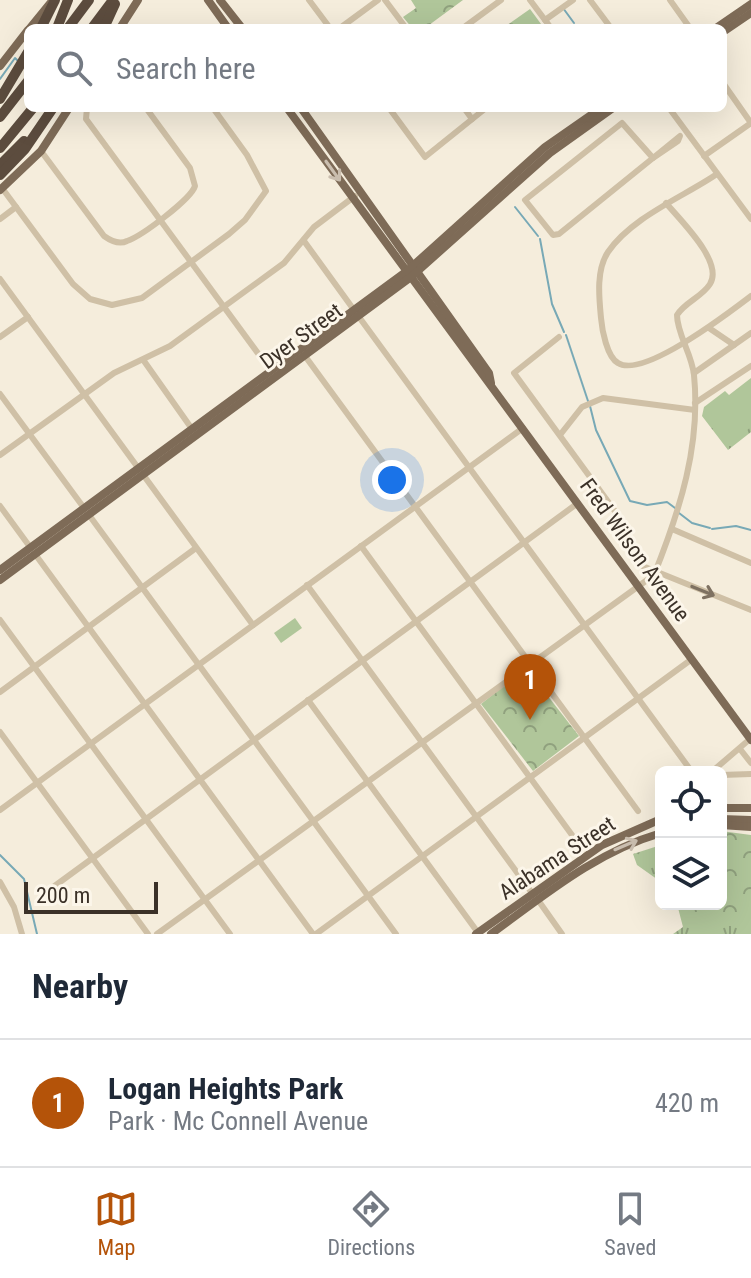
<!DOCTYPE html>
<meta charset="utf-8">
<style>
:root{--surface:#fff;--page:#f2f2f3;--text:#1f2937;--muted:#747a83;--line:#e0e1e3;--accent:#b45309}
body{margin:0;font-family:"Roboto Condensed",sans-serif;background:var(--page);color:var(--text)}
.controls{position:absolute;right:24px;bottom:24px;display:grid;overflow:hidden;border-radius:12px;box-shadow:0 8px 32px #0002}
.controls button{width:72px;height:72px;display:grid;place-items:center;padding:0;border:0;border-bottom:2px solid var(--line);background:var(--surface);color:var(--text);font:40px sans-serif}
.scale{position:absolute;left:24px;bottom:20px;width:134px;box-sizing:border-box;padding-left:8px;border:4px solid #3b3128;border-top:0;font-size:22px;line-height:28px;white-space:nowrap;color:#3b3128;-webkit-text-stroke:6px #fcf6ea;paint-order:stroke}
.you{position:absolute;left:392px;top:480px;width:28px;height:28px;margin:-20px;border:6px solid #fff;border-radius:50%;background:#1a73e8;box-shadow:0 0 0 12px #1a73e833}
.badge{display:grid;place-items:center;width:52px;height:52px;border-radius:50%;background:var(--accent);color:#fff;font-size:26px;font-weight:700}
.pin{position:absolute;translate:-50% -66px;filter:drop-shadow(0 2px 4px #0008)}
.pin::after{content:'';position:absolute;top:42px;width:28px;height:24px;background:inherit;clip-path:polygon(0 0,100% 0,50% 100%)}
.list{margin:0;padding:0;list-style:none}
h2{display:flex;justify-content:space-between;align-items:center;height:104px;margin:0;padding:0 32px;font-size:34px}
h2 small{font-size:26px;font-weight:400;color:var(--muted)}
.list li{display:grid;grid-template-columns:52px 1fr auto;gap:24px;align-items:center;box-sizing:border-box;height:128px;padding:0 32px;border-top:2px solid var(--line)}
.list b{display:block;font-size:30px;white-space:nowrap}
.list p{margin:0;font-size:26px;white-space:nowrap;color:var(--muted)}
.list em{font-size:26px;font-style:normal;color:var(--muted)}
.icon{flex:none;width:44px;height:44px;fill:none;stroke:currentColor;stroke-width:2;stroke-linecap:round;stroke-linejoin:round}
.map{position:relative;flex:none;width:751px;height:934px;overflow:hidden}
.search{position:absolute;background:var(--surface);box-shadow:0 8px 32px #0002;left:24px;right:24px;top:24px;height:88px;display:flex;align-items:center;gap:20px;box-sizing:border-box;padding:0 28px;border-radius:12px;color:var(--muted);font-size:30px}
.sheet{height:232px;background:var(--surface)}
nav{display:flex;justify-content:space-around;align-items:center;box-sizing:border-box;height:112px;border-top:2px solid var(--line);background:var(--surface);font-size:22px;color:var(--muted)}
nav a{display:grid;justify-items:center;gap:4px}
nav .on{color:var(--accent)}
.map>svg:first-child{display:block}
</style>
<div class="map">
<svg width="751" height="934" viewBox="0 0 751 934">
<defs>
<pattern id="grass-tufts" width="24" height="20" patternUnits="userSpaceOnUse" patternTransform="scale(2)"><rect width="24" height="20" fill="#b0c69a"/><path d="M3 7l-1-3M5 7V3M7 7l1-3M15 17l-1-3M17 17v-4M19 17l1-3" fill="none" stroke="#90a17e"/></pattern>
<pattern id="park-crowns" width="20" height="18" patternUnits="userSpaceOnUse" patternTransform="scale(2)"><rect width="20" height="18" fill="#b0c69a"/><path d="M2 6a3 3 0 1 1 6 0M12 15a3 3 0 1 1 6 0" fill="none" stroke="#90a17e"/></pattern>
</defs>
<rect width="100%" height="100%" fill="#f5eddc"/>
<!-- grass -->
<g fill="url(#grass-tufts)">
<path d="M751 378V432L728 450 702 416 704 407 725 391 729 395Z"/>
<path d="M751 840V934H673L683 927 677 904H721Z"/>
<path d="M661 845V882L637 865 633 854Z"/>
</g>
<!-- park -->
<g fill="url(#park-crowns)">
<path d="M411 0H463L425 28H412L403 17 416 8Z"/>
<path d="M530 9 544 28H503Z"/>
<path d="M526 668 579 736 533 771 481 704Z"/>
<path d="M721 831 751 835V921L690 914 683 904H721Z"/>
</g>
<!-- garden -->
<g fill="#b0c69a">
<path d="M751 383V427L729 444 708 417Z"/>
<path d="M295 618 302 628 281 643 274 633Z"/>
</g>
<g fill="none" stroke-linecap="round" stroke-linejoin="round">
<!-- stream -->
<g stroke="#78a9b6" stroke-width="2">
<path d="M563 8 574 23"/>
<path d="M0 79 15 58 19 62"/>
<path d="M515 207 538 236"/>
<path d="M540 239 552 304 564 332"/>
<path d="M566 335 588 401"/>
<path d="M590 406 596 430 630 501 647 505 667 502 675 508"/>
<path d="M679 513 692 523 710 528"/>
<path d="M712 529 736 526 751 530"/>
<path d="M0 855 24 879 37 934"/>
</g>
<!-- minor -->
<g stroke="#cfc0a6" stroke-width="6">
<path d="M309 0 330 28"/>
<path d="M385 0 406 28"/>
<path d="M530 0 551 28"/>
<path d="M590 0 611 28"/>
<path d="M670 0 690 28"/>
<path d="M545 20 573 0"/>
<path d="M340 28 378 0"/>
<path d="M463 28 501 0"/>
<path d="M723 83 751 123"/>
<path d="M87 108 86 119 271 371"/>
<path d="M389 108 425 157 486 108"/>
<path d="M464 108 472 119"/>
<path d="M669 108 751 219"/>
<path d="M622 123 653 158 559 234 553 235 525 200Z"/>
<path d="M680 136 678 141 653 158Z"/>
<path d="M41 151 104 236C111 241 119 245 127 241 142 236 191 199 195 186L190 168 146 108"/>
<path d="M704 156 751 123"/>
<path d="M717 174C683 197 632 217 608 252 596 270 599 297 601 318 602 330 607 357 618 363 643 379 730 312 751 296"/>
<path d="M2 188 73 284 90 299 112 305 142 298 229 234 245 220 266 191 247 155 213 108"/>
<path d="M0 219 16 207"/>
<path d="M304 241 354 310"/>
<path d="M0 279 253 625"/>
<path d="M359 317 692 772"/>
<path d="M709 328 734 345"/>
<path d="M0 337 28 317"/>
<path d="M559 337 514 373 620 518 640 565 751 610"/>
<path d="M305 356 638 811"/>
<path d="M144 361 192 429"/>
<path d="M694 373 751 333"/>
<path d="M0 394 84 508"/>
<path d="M695 403 751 366"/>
<path d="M560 435 582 407 603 398 695 410"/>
<path d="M0 455 114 373 170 346 284 263 314 227 355 196"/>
<path d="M0 506 30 547"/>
<path d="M89 515 396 934"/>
<path d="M672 529 751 563"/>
<path d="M361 546 580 846"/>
<path d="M35 554 313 934"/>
<path d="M307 585 532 893"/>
<path d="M0 620 230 934"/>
<path d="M0 692 196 548"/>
<path d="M308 700 479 934"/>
<path d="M0 732 148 934"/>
<path d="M740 749 751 763"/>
<path d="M715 772V769L750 739"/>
<path d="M721 775 751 774"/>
<path d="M0 810 523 428"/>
<path d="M0 882 14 907 22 934"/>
<path d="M45 893 578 503"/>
<path d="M538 900 562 934"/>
<path d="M157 934 654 575C680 510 701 445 694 375 692 354 677 334 677 315 685 302 702 297 710 284 724 262 680 220 666 203"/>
<path d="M316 934 692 659"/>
</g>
<!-- major -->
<g stroke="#7e6b57" stroke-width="8">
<path d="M208 0 228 28"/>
<path d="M220 0 242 28"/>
<path d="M30 28 52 1"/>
<path d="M120 28 138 0"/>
<path d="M716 28 751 4"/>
<path d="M723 32 751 13"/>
<path d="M0 66 28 30"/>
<path d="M287 108 751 740"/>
<path d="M301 108 489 373 491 383"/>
<path d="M0 190 41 151 69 108"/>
<path d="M0 570 407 271 545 147 601 108"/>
<path d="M0 580 411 277 550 153 613 108"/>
<path d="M721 808H751"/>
<path d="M721 819 751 820"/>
<path d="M721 825 751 827"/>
<path d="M476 934 602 845 661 819"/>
<path d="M491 934C545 895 596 852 661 833"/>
</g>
<!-- highway -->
<g stroke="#5c4c3e" stroke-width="10">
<path d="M41 28 55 0"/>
<path d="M57 28 68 0"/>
<path d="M68 28 89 0"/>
<path d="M92 28 113 0"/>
<path d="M104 28 115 4"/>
<path d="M0 99 28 52"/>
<path d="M0 117 28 81"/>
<path d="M0 148 33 108"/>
<path d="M0 165 24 141"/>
<path d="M0 175 25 149 53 108"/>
</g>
</g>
<!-- one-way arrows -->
<defs><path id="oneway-shaft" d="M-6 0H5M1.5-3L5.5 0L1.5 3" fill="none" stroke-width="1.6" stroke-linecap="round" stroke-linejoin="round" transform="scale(2)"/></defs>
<g stroke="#cabeaf">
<use href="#oneway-shaft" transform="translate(333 171) rotate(54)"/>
<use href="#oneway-shaft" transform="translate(626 845) rotate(-23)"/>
</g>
<use stroke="#7e7161" href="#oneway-shaft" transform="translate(703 591) rotate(22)"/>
<g text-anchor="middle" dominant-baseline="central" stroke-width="6" stroke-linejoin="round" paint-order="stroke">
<!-- street labels -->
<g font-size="22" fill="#3b3128" stroke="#fcf6ea">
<text transform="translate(301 336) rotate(-36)">Dyer Street</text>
<text transform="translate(635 550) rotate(54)">Fred Wilson Avenue</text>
<text transform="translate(557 858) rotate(-33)">Alabama Street</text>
</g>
</g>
</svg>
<div class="controls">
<button><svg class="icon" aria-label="locate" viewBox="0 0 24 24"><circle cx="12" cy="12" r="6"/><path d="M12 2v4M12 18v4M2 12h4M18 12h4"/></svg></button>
<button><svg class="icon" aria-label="layers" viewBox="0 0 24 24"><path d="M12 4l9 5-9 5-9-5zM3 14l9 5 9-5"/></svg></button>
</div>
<div class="scale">200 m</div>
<div class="you"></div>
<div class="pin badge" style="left:530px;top:720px">1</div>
<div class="search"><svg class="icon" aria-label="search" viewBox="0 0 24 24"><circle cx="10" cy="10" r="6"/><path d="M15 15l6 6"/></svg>Search here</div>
</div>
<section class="sheet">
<h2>Nearby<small></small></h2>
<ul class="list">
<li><span class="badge">1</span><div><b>Logan Heights Park</b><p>Park · Mc Connell Avenue</p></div><em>420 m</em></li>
</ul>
</section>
<nav>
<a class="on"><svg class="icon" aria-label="map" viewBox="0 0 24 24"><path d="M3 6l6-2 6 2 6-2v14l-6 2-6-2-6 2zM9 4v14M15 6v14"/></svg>Map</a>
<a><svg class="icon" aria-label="directions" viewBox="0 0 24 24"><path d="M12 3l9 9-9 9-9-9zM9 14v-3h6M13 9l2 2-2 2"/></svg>Directions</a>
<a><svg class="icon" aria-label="saved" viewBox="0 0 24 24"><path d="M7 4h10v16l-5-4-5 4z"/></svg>Saved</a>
</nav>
